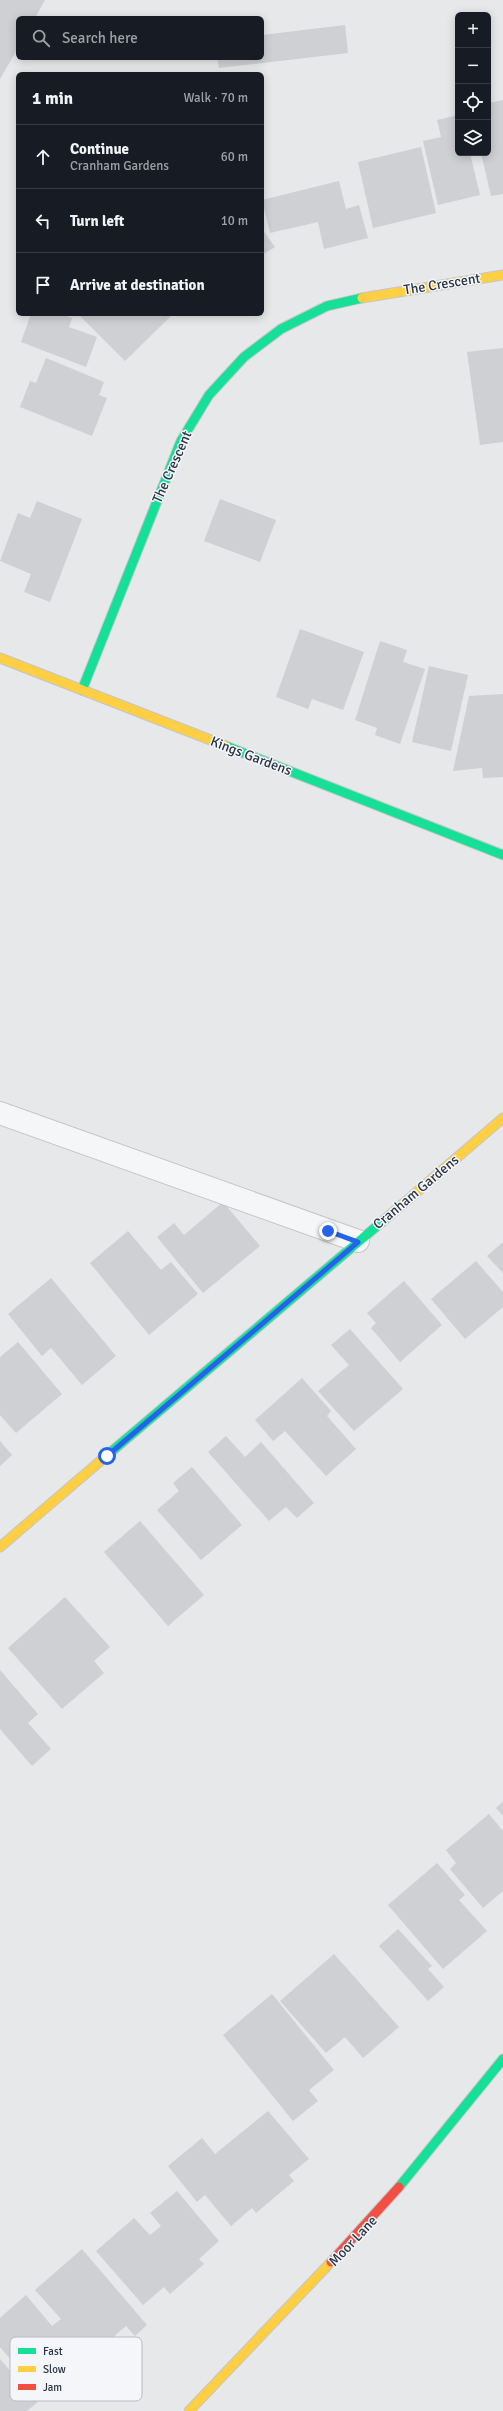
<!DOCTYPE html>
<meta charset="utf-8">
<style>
:root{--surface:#171b24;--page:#20242c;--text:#f1f3f6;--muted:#9ea1a6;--line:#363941}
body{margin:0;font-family:Signika,sans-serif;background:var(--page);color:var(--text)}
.controls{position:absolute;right:12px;top:12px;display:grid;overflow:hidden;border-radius:6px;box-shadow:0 2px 10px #0003}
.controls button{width:36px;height:36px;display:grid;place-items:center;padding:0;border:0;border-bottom:1px solid var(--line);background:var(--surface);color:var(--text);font:20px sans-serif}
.stop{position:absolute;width:12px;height:12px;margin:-9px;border:3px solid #2563eb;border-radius:50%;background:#fff}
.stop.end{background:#2563eb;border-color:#fff;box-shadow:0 1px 4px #0008}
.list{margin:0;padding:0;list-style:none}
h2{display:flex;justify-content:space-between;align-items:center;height:52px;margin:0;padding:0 16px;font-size:17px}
h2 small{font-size:13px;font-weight:400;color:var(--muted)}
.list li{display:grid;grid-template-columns:26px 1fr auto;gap:12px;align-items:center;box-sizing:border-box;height:64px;padding:0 16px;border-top:1px solid var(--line)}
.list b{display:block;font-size:15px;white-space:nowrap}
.list p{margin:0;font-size:13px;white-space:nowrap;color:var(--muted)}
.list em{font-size:13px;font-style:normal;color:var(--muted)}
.icon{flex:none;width:22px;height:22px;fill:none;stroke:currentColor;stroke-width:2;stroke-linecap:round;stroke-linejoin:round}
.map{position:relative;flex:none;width:503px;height:2411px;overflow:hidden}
.search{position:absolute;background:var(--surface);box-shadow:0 2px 10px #0003;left:16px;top:16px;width:248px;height:44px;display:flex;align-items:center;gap:10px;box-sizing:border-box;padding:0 14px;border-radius:6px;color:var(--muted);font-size:15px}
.panel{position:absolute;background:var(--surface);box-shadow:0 2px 10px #0003;left:16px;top:72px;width:248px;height:244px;border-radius:6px}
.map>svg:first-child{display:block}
</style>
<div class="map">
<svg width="503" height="2411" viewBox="0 0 503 2411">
<rect width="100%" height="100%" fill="#e6e8ea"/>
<!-- building -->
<g fill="#ced0d3">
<path d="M0 0H45L35 18H18V48L0 79Z"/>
<path d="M345 25 348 53 219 68 217 58H262V35Z"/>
<path d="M503 100V194L491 196 481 153H488V103Z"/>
<path d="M458 115V153H470L480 195 438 205 423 141 441 137 437 120Z"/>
<path d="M421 147 436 213 373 228 358 162Z"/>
<path d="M339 181 346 209 359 205 368 238 324 249 318 222 270 233 262 200Z"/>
<path d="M262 229 275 247 262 255Z"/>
<path d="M31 314H61L72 318 69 327 97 337 86 367 21 342Z"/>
<path d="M78 314H173L125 361Z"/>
<path d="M503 348V442L480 445 467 352Z"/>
<path d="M46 358 104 382 99 395 107 398 92 436 20 407 30 381 36 383Z"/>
<path d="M220 499 276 520 260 562 204 541Z"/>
<path d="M37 501 82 519 50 602 24 592 31 574 0 561 18 513 30 518Z"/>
<path d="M300 629 364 652 343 710 312 699 308 709 276 697Z"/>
<path d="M380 641 407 650 403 662 425 669 400 744 375 735 377 728 355 720Z"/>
<path d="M429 666 468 675 451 751 412 742Z"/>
<path d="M503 694V777L483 778 482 768 453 771 469 696Z"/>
<path d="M223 1202 260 1246 203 1293 157 1237 174 1223 184 1235Z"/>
<path d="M128 1231 161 1270 171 1262 198 1294 149 1335 90 1263Z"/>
<path d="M503 1242V1273L487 1256Z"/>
<path d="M476 1261 503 1292V1307L465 1339 431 1299Z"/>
<path d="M51 1278 116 1356 82 1385 51 1348 42 1356 8 1314Z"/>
<path d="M404 1281 442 1325 400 1362 371 1328 376 1323 367 1313Z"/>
<path d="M350 1329 403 1389 354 1431 318 1391 349 1365 331 1345Z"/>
<path d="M18 1342 62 1394 16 1433 0 1415V1357Z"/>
<path d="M302 1378 331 1411 327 1416 356 1449 326 1476 285 1431 273 1441 255 1420Z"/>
<path d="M226 1436 245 1457 261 1442 314 1503 297 1518 286 1507 269 1521 208 1452Z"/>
<path d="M0 1441 12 1455 0 1466Z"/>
<path d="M192 1467 242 1525 201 1560 157 1510 179 1491 173 1483Z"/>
<path d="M140 1521 204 1595 168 1626 104 1552Z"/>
<path d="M65 1597 110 1647 94 1661 104 1673 62 1709 8 1648Z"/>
<path d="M0 1670 38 1714 28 1723 51 1749 32 1766 0 1729Z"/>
<path d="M503 1801V1816L496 1808Z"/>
<path d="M489 1814 503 1831V1891L483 1908 450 1869 456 1863 446 1850Z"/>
<path d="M437 1863 465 1895 459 1900 487 1931 443 1969 388 1905Z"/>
<path d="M398 1929 432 1966 428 1969 444 1987 428 2001 379 1946Z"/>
<path d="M334 1954 399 2027 363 2058 345 2037 326 2053 280 2001Z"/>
<path d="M272 1994 334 2070 309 2090 318 2101 293 2121 223 2035Z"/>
<path d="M268 2111 309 2159 289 2175 294 2181 256 2213 252 2208 231 2226 205 2195 197 2202 168 2166 202 2138 215 2154Z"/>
<path d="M177 2191 219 2241 199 2259 204 2264 170 2294 164 2287 143 2305 96 2251 134 2218 150 2235 161 2226 150 2213Z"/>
<path d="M82 2249 147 2325 135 2336 126 2326 43 2397 0 2347V2318L26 2295 52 2326 61 2319 35 2290Z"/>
<path d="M0 2359 38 2402 27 2411H0Z"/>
</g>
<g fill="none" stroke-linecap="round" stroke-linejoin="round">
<defs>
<path id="lane" d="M0 1113 358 1241"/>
<g id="fast">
<path d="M82 690 181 441 209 395 244 357 281 329 327 306 362 298"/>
<path d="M226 746 503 855"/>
<path d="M105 1457 390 1215"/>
<path d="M399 2187 503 2059"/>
</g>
<g id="slow">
<path d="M362 298 503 275"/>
<path d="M0 658 226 746"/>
<path d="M390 1215 503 1118"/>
<path d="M0 1547 105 1457"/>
<path d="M189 2411 331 2262"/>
</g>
<path id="jam" d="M331 2262 399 2187"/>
</defs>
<!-- lane casing -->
<use href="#lane" stroke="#c4c6c8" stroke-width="24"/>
<!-- fast casing -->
<use href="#fast" stroke="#c4c6c8" stroke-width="11"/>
<!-- slow casing -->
<use href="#slow" stroke="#c4c6c8" stroke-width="11"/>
<!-- jam casing -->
<use href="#jam" stroke="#c4c6c8" stroke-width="11"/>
<!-- lane -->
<use href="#lane" stroke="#f5f6f7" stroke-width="22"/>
<!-- fast -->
<use href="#fast" stroke="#16e098" stroke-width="9"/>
<!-- slow -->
<use href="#slow" stroke="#ffcf43" stroke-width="9"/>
<!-- jam -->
<use href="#jam" stroke="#f24e42" stroke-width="9"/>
</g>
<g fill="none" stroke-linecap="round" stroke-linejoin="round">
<!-- route -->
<path stroke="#2563eb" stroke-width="5" d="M107 1456 358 1242 328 1231"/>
</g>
<g text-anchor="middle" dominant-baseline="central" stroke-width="3" stroke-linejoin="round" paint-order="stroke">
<!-- street labels -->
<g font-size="14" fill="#2b3445" stroke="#f4f6f9">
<text transform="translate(442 284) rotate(-9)">The Crescent</text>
<text transform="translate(172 467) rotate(-66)">The Crescent</text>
<text transform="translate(251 756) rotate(21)">Kings Gardens</text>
<text transform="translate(416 1192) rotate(-40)">Cranham Gardens</text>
<text transform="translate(353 2241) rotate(-47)">Moor Lane</text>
</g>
</g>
<!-- legend -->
<rect x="10" y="2337" width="132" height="64" rx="6" fill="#f4f6f9" stroke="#b8bcc3" stroke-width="1"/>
<rect x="18" y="2348" width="18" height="6" fill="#16e098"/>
<rect x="18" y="2366" width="18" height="6" fill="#ffcf43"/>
<rect x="18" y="2384" width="18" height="6" fill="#f24e42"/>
<g font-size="11" fill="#2b3445">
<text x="43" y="2355">Fast</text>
<text x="43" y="2373">Slow</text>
<text x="43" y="2391">Jam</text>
</g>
</svg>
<div class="controls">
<button>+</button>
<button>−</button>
<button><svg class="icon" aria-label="locate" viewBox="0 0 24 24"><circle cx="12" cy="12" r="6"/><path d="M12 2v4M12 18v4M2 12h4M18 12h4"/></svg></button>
<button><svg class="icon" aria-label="layers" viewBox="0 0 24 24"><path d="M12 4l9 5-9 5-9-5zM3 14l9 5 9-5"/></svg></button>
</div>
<div class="stop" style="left:107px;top:1456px"></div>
<div class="stop end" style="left:328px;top:1231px"></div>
<div class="search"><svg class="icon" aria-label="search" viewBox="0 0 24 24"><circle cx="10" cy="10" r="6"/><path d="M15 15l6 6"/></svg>Search here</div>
<section class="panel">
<h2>1 min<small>Walk · 70 m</small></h2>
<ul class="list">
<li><svg class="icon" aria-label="ahead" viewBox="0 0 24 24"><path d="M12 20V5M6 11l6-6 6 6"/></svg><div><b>Continue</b><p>Cranham Gardens</p></div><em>60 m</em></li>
<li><svg class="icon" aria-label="left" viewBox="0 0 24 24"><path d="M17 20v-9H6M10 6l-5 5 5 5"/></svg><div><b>Turn left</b></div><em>10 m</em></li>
<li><svg class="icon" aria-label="arrive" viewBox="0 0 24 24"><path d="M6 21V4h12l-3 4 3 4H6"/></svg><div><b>Arrive at destination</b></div></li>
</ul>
</section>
</div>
